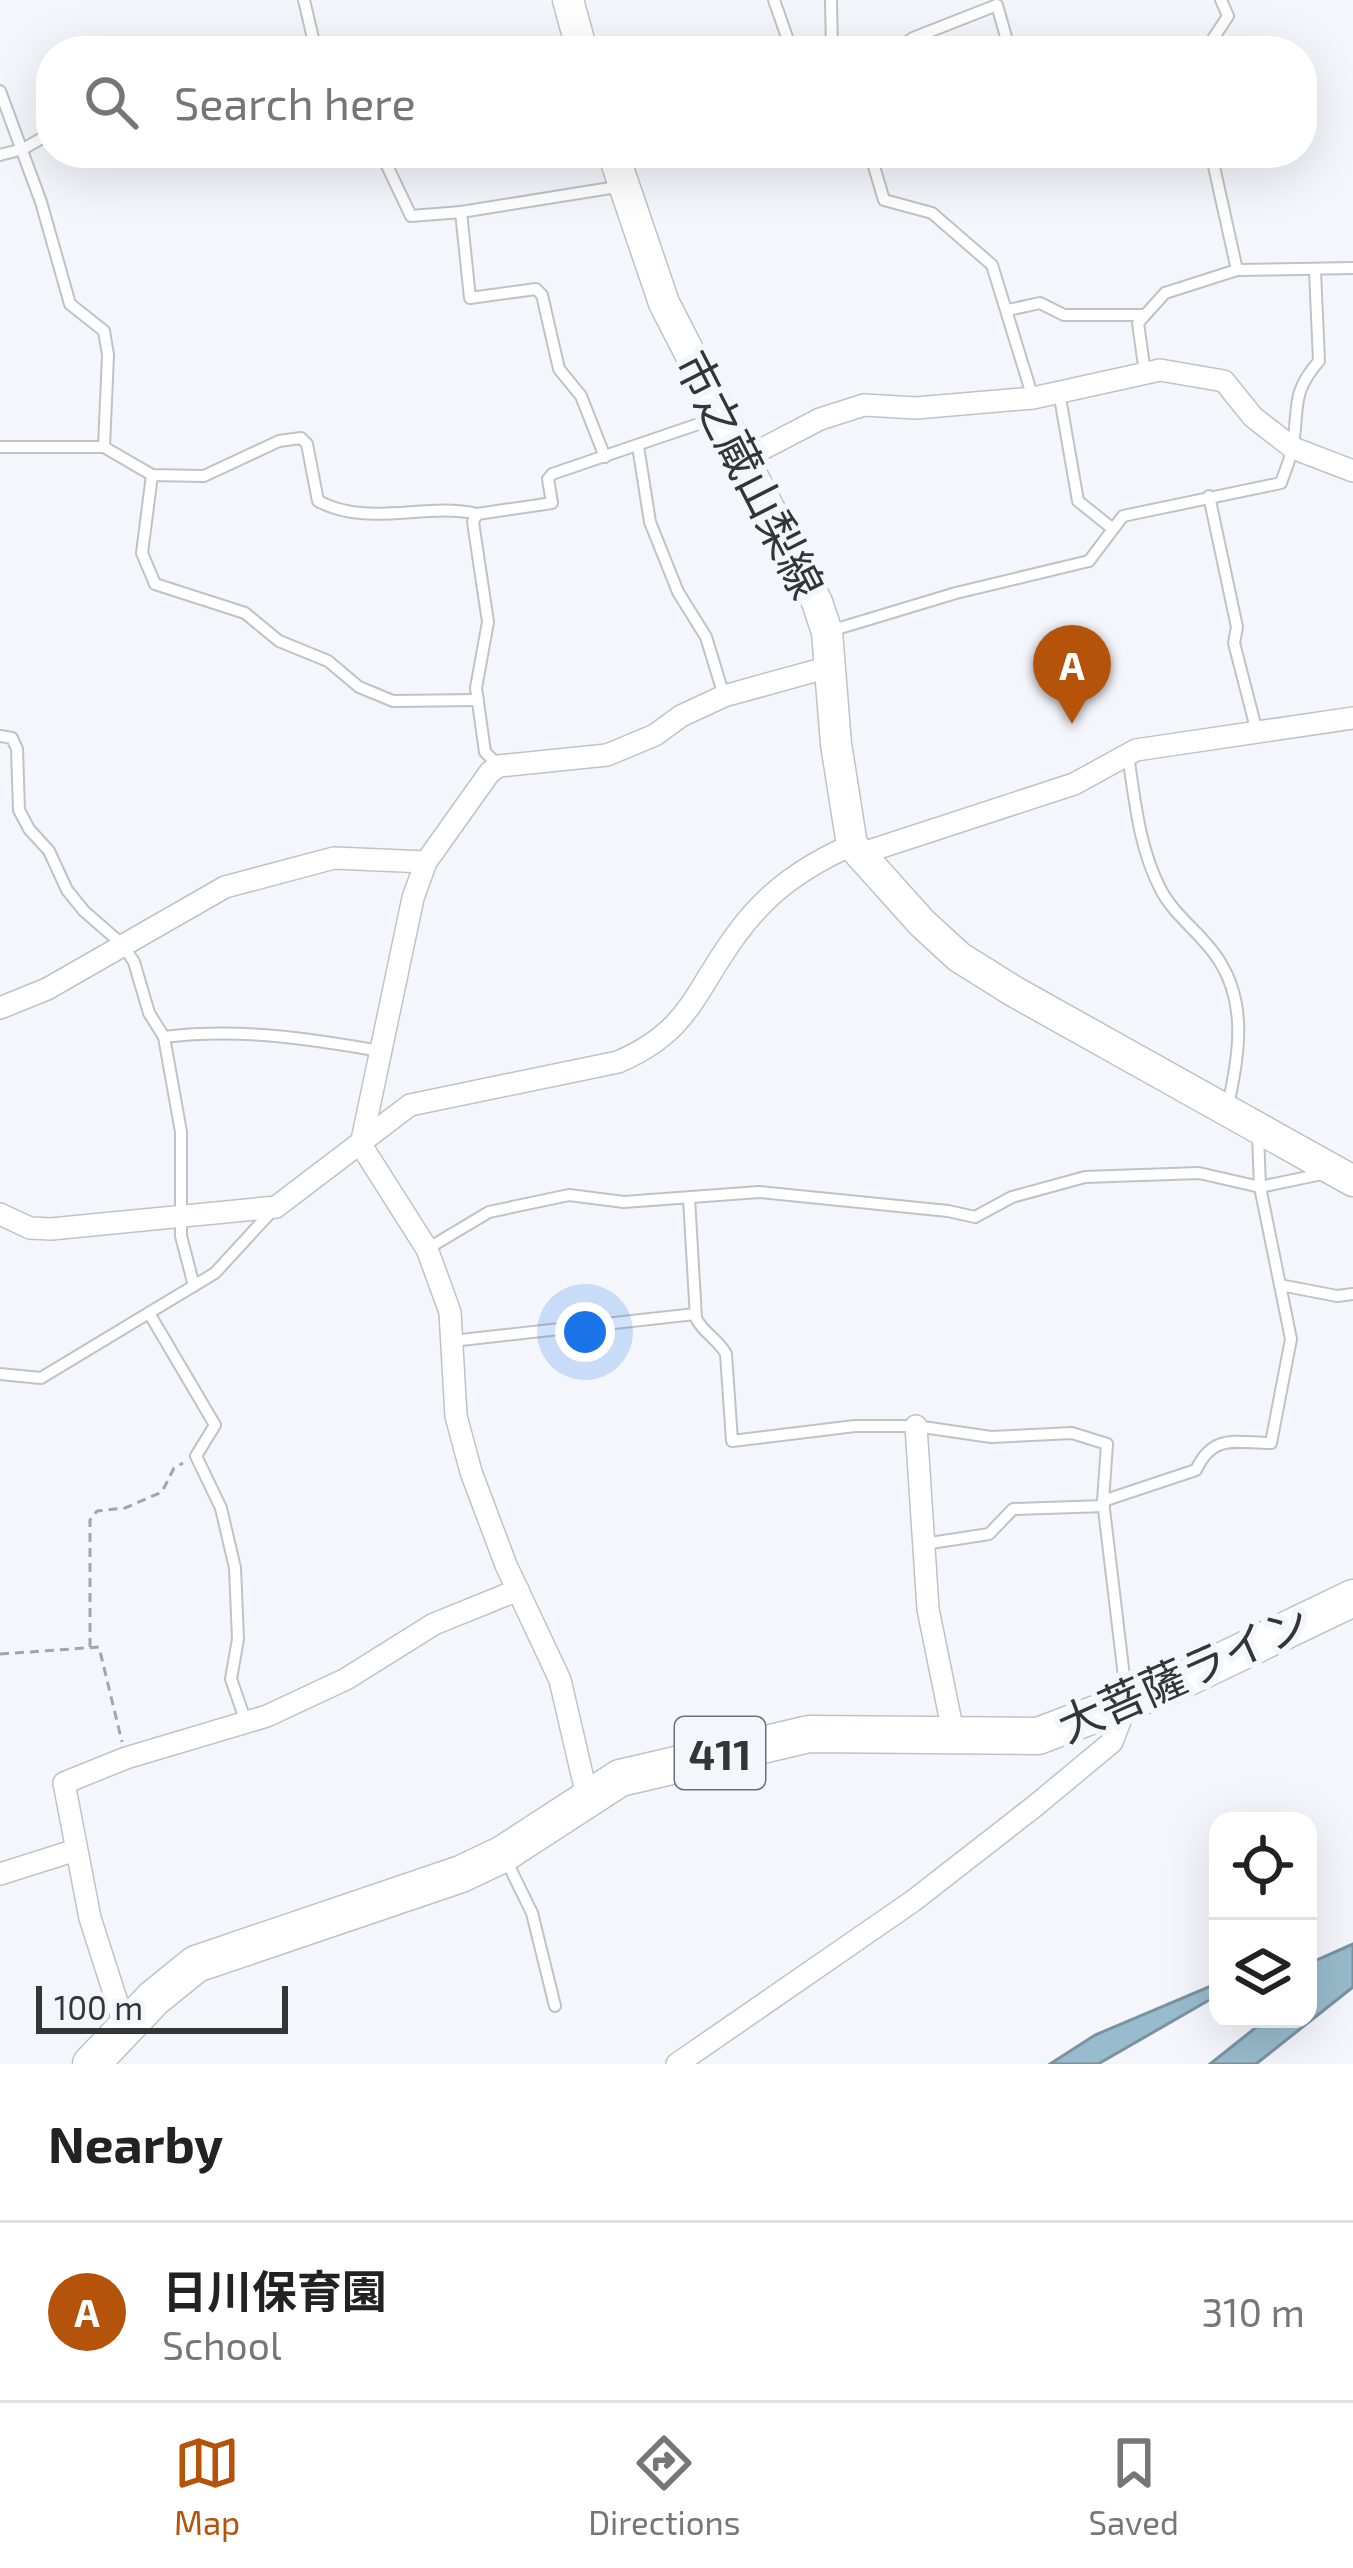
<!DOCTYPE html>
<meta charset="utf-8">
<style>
:root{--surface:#fff;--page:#f6f6f6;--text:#222;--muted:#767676;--line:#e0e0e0;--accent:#b45309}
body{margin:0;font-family:"Exo 2","Noto Sans JP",sans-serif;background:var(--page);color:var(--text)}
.controls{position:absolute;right:36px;bottom:36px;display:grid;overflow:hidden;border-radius:24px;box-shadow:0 12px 48px #0002}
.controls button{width:108px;height:108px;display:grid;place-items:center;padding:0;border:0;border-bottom:3px solid var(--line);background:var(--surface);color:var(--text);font:60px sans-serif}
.scale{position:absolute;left:36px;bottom:30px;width:252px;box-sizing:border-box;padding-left:12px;border:6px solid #343537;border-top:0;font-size:33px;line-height:42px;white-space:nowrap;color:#343537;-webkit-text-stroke:9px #f4f6fc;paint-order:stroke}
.you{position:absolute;left:585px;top:1332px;width:42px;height:42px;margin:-30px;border:9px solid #fff;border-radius:50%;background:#1a73e8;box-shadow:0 0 0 18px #1a73e833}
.badge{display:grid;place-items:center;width:78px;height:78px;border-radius:50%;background:var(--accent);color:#fff;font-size:39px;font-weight:700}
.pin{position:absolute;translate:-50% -99px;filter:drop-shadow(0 3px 6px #0008)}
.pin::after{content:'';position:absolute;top:63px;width:42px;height:36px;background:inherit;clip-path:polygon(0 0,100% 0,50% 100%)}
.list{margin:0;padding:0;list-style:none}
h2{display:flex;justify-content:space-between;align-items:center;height:156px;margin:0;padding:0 48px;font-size:51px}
h2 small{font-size:39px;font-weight:400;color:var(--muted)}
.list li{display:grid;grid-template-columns:78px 1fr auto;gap:36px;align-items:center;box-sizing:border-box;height:180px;padding:0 48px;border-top:3px solid var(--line)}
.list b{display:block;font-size:45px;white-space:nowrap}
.list p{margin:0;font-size:39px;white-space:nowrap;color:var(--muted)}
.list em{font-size:39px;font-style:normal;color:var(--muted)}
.icon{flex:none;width:66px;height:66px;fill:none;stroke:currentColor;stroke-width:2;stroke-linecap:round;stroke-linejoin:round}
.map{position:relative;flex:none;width:1353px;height:2064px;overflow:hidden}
.search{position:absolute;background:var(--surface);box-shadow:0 12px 48px #0002;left:36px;right:36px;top:36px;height:132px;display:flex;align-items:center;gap:30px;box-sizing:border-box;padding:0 42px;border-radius:48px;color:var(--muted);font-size:45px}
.sheet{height:336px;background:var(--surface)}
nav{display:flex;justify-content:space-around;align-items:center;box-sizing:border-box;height:168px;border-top:3px solid var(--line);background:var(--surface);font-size:33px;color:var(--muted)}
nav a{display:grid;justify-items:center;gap:6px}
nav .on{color:var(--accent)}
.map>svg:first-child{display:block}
</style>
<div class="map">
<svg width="1353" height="2064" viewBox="0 0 1353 2064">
<rect width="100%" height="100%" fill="#f4f6fc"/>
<!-- water -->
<g fill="#98bbcd" stroke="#7a93a0" stroke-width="3">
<path d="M1353 1944V1987L1256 2064H1210L1259 2025 1253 2019H1308V1964Z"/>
<path d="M1218 1983V1995L1098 2064H1050L1095 2035Z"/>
</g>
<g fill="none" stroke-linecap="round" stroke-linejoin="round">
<defs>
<g id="lane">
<path d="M304 0 316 51"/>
<path d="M774 0 789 43 807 51"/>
<path d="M831 0 832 51"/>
<path d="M893 51 913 38 997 5 1010 51"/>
<path d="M1205 51 1228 16 1221 0"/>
<path d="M0 91 41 202 70 304 104 331 108 355 104 447"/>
<path d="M381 153 411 216 461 212 470 298 536 289 542 295 559 369 581 396 605 457"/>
<path d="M870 153 884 200 932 213 992 265 1033 398"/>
<path d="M1211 153 1237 270"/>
<path d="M0 155 23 149 51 133"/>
<path d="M461 212 623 186"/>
<path d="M1008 310 1040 303 1064 315H1144"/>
<path d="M1145 373 1138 323 1165 293 1237 270 1353 268"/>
<path d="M1059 392 1078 501 1113 529"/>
<path d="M638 446 650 522 678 592 706 637 724 696"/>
<path d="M0 447H104L152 475 204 476 279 441 301 438 307 444 318 501C368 528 425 502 477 514"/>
<path d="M152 475 142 553 155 584 245 613 279 641 328 661 359 687 393 701 478 700"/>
<path d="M1209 496 1237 627 1234 643 1257 732"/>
<path d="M830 631 956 593 1089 561 1123 516 1281 483C1285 471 1291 458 1293 445 1299 406 1291 393 1319 361L1315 271"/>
<path d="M0 736 12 738 17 749 19 810 29 829 49 851 67 890 84 911 123 945 134 962 149 1013 164 1037 181 1132V1236L194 1286"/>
<path d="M1128 755C1135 801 1139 848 1161 890 1175 917 1204 935 1220 962 1248 1007 1238 1057 1228 1106"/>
<path d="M499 766 485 752 476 688 488 622 473 522 477 514 552 503 548 479 552 474 716 418"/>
<path d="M164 1037C239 1028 306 1038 380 1051"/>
<path d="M689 1198 696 1318C703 1333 718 1339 726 1354L732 1441 855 1426H916L991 1437 1072 1433 1107 1444 1103 1501 1126 1693"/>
<path d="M427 1249 489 1212 569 1195 624 1202 759 1192 948 1211 975 1217 1012 1197 1085 1177 1199 1173 1260 1187 1322 1174"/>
<path d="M1280 1285 1337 1296 1353 1294"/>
<path d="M149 1313 215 1425 196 1456 221 1508 235 1568 238 1639 231 1679 246 1722"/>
<path d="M452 1341 695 1314"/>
<path d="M0 1374 41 1378 215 1273 271 1212"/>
<path d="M1103 1501 1196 1470C1213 1433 1236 1443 1271 1443L1291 1339 1260 1187 1258 1135"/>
<path d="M924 1544 989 1534 1013 1509 1104 1506"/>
<path d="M507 1862 532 1913 555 2006"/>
</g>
<g id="street">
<path d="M745 458 820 419 864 405 916 408 1033 398 1160 370 1224 381 1253 417 1293 448 1353 471"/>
<path d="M860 854 1074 784 1136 750 1353 718"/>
<path d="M0 1008 47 989 225 887 334 858 426 862"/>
<path d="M0 1214 30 1228 51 1229 276 1207 410 1105 618 1062C690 1031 694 992 736 935 767 892 804 866 852 845"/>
<path d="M916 1426 928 1609 954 1737"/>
<path d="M587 1796 560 1680 506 1565 471 1472 456 1416 450 1312 427 1249 361 1145 413 898 426 862 490 772 499 766 607 755 655 735 681 716 724 696 829 667"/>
<path d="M0 1874 76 1850"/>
<path d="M125 2027 90 1918 64 1783 126 1758 267 1716 346 1679 434 1624 518 1590"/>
<path d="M677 2064 913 1901 1035 1806 1112 1742 1127 1703"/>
</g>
<g id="secondary">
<path d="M568 0 582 51"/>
<path d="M613 153 664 303 817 602 827 632 836 744 852 845 922 923 959 957 1015 992 1353 1181"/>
</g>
<path id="highway" d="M91 2064 154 1998 196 1964 461 1874 503 1854 620 1778 809 1734 1038 1736 1172 1685 1353 1598"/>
</defs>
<!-- lane casing -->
<use href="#lane" stroke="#c0c2c7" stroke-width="14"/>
<!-- street casing -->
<use href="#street" stroke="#c0c2c7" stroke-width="24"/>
<!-- secondary casing -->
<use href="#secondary" stroke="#c0c2c7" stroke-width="33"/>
<!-- highway casing -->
<use href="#highway" stroke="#c0c2c7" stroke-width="39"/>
<!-- path -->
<g stroke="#a4a5aa" stroke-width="3" stroke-dasharray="9 6" stroke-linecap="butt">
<path d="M90 1647V1520L97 1511 125 1508 162 1492 174 1468 183 1463"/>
<path d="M0 1654 99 1647 122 1742"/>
</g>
<!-- lane -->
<use href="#lane" stroke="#fff" stroke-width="10"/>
<!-- street -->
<use href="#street" stroke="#fff" stroke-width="21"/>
<!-- secondary -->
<use href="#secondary" stroke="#fff" stroke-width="30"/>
<!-- highway -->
<use href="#highway" stroke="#fff" stroke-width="36"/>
</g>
<g text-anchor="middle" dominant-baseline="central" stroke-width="12" stroke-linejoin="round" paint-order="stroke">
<!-- shield labels -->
<rect fill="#f4f6fc" stroke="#6e6f72" stroke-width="3" x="675" y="1717" width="90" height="72" rx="9"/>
<g font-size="42" font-weight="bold" fill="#343537">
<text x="720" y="1753">411</text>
</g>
<!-- street labels -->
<g font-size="45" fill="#343537" stroke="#f4f6fc">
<text transform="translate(751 474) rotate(63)">市之蔵山梨線</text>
<text transform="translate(1183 1672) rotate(-24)">大菩薩ライン</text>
</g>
</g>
</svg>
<div class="controls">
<button><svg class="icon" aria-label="locate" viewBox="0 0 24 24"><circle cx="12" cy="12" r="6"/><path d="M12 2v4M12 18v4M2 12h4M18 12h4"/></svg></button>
<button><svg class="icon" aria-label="layers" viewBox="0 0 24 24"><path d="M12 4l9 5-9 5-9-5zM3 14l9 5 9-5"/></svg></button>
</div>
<div class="scale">100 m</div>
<div class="you"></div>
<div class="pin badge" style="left:1072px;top:724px">A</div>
<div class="search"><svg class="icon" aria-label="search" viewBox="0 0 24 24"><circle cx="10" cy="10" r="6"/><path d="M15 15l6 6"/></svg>Search here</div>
</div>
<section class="sheet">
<h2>Nearby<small></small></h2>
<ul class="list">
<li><span class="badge">A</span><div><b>日川保育園</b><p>School</p></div><em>310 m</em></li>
</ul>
</section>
<nav>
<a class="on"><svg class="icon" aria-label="map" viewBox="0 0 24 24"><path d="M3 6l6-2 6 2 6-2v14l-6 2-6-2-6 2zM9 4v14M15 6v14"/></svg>Map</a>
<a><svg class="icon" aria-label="directions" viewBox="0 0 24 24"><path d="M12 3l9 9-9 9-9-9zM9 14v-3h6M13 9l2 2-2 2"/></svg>Directions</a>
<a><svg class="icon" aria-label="saved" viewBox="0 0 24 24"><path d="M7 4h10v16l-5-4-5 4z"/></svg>Saved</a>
</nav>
